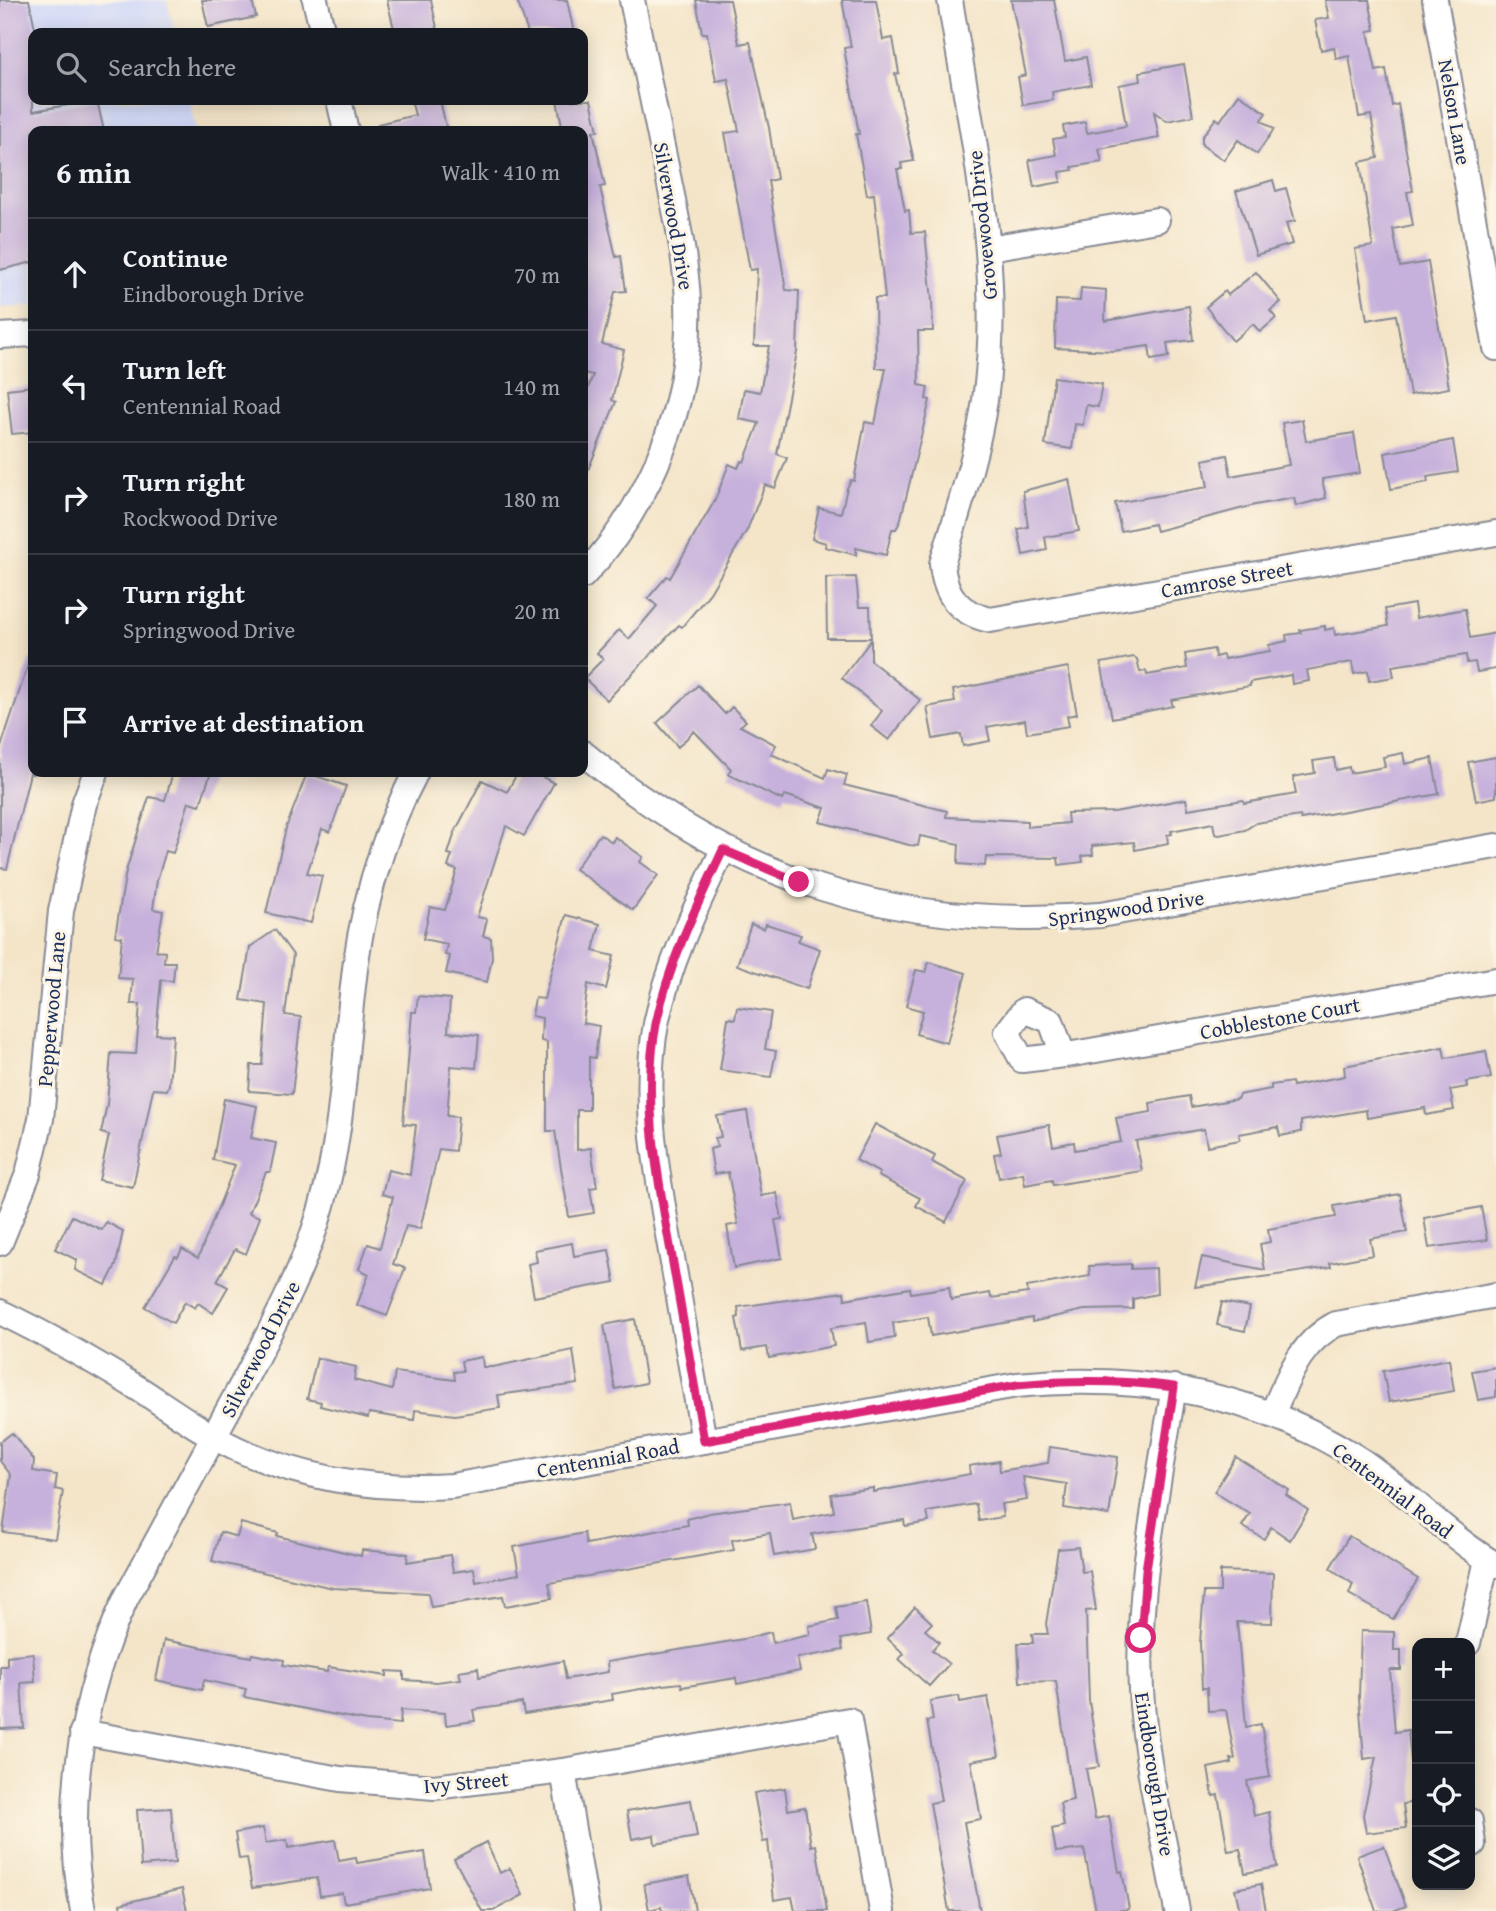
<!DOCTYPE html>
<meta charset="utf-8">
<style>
:root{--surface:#171b24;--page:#20242c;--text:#f1f3f6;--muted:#9ea1a6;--line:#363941}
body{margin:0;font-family:"Gentium Book Plus",serif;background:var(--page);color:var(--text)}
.controls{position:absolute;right:21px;bottom:21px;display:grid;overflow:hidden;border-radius:14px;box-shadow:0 4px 18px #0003}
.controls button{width:63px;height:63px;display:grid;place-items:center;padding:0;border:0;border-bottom:2px solid var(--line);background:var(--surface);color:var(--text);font:35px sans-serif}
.stop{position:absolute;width:21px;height:21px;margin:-16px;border:5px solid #db2777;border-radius:50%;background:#fff}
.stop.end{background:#db2777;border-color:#fff;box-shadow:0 2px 7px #0008}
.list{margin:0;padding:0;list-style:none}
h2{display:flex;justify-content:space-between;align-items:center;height:91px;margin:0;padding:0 28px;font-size:30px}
h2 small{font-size:23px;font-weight:400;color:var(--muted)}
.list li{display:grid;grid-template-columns:46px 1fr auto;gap:21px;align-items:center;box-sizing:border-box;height:112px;padding:0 28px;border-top:2px solid var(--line)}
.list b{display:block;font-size:26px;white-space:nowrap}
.list p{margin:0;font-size:23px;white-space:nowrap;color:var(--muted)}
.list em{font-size:23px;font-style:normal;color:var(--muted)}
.icon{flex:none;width:38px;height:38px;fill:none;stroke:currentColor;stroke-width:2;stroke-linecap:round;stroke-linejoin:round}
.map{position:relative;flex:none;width:1496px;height:1911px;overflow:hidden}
.search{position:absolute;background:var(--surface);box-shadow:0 4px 18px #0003;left:28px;top:28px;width:560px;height:77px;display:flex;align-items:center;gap:18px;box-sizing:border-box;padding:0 24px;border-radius:14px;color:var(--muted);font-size:26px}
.panel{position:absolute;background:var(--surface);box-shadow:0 4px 18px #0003;left:28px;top:126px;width:560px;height:651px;border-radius:14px}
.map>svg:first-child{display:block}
</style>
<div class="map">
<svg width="1496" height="1911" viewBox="0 0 1496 1911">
<rect width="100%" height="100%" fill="#fcf5e5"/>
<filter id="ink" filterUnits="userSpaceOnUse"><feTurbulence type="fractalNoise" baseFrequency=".0143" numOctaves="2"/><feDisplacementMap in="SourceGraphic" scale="14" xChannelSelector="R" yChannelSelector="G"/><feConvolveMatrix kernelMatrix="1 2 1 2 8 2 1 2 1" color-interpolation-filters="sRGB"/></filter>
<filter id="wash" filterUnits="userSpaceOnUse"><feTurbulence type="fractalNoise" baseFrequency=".00686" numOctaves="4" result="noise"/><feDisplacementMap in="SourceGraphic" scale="28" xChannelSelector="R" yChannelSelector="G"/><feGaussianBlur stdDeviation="1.57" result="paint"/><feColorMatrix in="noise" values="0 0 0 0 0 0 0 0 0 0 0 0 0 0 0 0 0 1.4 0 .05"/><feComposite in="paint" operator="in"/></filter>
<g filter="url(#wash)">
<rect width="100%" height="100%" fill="#f4e5c9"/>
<!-- built -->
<path fill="#d1d9f9" d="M0 0H167L175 33H33V100H189L196 131H33V306L0 308Z"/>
<g id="blocks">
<!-- building -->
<g fill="#c6b0dc">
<path d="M0 0H29L36 33H33V111L97 100 104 131H33V262L0 270Z"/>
<path d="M202 0H252L256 17 208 27Z"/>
<path d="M387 0H431L438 33H395Z"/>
<path d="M517 0H567L574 33H528Z"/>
<path d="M696 0H730L739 44 750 42 769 128 777 179 768 181 786 290 799 291 797 352 777 454 787 458 775 488 765 485 747 530 710 593 682 627 679 625 607 700 584 678 603 659 597 653 619 630 629 639 657 606 648 598 667 576 670 578 715 500 729 464 738 468 741 461 744 462 759 423 739 419 744 389 760 392 769 346H754L757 269 750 270 725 133 739 131 728 79 716 81 707 33H702Z"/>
<path d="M842 0H876L883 40 893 38 899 73 895 74 914 161 901 163 902 169H897L905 211 909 210 911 233 925 232 932 301 933 331H918L919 385 928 387 926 399 930 400 900 522 896 529H892L886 555 856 548V555L825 547 826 543 812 539 819 508 841 513 847 488 851 480 854 481 865 422 875 424 886 368H876L875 298H885L874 194 867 195 856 134H859L844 48 851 47Z"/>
<path d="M1011 0H1054L1065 61 1086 57 1091 85 1052 92 1053 100 1023 105 1018 77 1026 75Z"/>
<path d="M1325 0H1369L1375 30 1368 31 1376 71 1386 69 1392 106 1398 104 1413 191 1407 192 1413 225 1393 229 1400 267 1428 262 1449 388 1410 395 1396 315 1367 320 1355 249 1373 246 1360 162 1378 158 1371 115 1359 117 1349 56 1336 59 1334 47 1321 50 1315 20 1329 18Z"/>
<path d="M1184 64 1193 116 1167 121 1154 112 1159 138 1099 149 1102 162 1072 167 1073 170 1060 172 1061 182 1034 187 1029 160 1056 155 1053 139 1065 137 1063 126 1085 122 1087 133 1126 126 1119 85 1141 81 1140 72Z"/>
<path d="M1239 94 1266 113 1261 120 1274 129 1257 154 1238 140 1224 160 1202 145V137L1216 118 1220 121Z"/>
<path d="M411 100H440L447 131H379L378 124 415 115Z"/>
<path d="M557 100H591L598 131H593L605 186 600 187 616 257 621 256 626 291 615 292 602 344 624 350 612 400 616 402 583 482V400L593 375 583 373V131H563Z"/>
<path d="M1273 180 1276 191 1286 188 1295 221 1286 223 1292 244 1256 255 1236 191Z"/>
<path d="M1256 272 1281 302 1270 311 1276 318 1260 332 1253 324 1233 341 1206 307 1225 291 1228 295Z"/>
<path d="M1081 288 1106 290 1105 321 1189 306 1193 340 1167 343 1169 357 1151 360 1149 346 1113 351 1055 348 1056 300 1080 301Z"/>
<path d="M1054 377 1102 384 1098 407 1086 405 1083 425 1075 424 1072 449 1045 445Z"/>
<path d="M33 386V432L12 434 7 389Z"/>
<path d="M1302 420 1306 441 1354 433 1360 473 1322 479 1326 498 1296 506 1294 498 1255 505 1156 531 1154 524 1121 531 1115 503 1208 487 1203 460 1227 455 1231 476 1289 465 1282 423Z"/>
<path d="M1453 440 1458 472 1427 477 1428 482 1391 489 1385 453Z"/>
<path d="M1069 479 1079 531 1045 537 1047 550 1023 555 1018 529 1028 527 1023 491Z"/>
<path d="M856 577 859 607H870L871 638H827L826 578Z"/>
<path d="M1414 604 1416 618 1465 609 1470 638 1496 633V669L1477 672 1475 662 1467 663 1466 655 1392 666 1394 677 1369 681 1368 671 1354 674 1352 662 1307 670 1309 681 1292 684 1291 675 1250 682V686L1171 700 1173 706 1112 718 1101 663 1134 657 1137 659 1140 672 1146 671 1147 675 1187 668 1185 654 1214 649 1215 657 1223 655 1224 659 1270 651 1269 645 1287 641 1286 635 1301 633 1300 630 1325 626V630L1334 628 1335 635 1388 626 1385 609Z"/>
<path d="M871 640V661L920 700 889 740 871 726 882 711 842 678Z"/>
<path d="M30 659H33V774L30 773 7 869 0 868V750Z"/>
<path d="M1068 667 1077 714 1067 716 1069 726 1027 733 1025 720 987 727 990 741 963 746 961 734 933 739 927 707 955 702 953 690Z"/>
<path d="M698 685 725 714 732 707 746 721 740 726 776 745 771 754 825 778 828 769 847 775 844 785 947 811 946 817 1027 821V827L1068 823 1067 813 1114 812 1186 799 1188 809 1243 800 1244 803 1296 794 1293 777 1315 773 1313 761 1334 758 1336 770 1349 767 1350 773 1385 767 1383 757 1403 753 1405 764 1432 758 1439 794 1301 819 1300 816 1256 823 1245 830 1219 835 1215 834 1213 823 1171 831 1172 834 1167 835 1168 843 1135 850 1134 842 1092 846 1093 855 1082 856 1083 862 1059 865 1058 858 986 857 985 866 958 864 959 844 920 836 918 846 909 845 820 822 825 808 785 795 782 800 728 774 731 769 694 731 678 747 657 723Z"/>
<path d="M1496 757V797L1476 801 1468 762Z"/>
<path d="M173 772H211L200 805 189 802 173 853 166 851 157 880 153 909 163 911 156 951 165 952 164 962H175L173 981 161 980 156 1034 173 1035 169 1085 167 1090 153 1089 133 1187 99 1180 109 1135 101 1133 107 1104 111 1053 136 1054 140 1004H131L133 979 118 978 122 937 115 936 126 871 149 797 165 800Z"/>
<path d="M518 772H533L554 783 524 836 506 826 477 917 487 919 483 936 491 938 492 958 487 982 446 973 450 956 445 955 447 944 423 939 430 907 445 910 457 870 448 867 452 855 448 854 455 832 482 780 507 792Z"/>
<path d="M307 773 346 786 330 832 322 829 307 873 322 876 311 923 266 913 286 828Z"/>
<path d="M600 834 612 842 615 837 643 857 640 862 658 875 633 910 575 869Z"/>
<path d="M566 915 600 924 593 951 614 956 606 989 588 984 583 1023 599 1026 595 1058 589 1057V1110H577V1150L591 1148 597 1187 590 1188 594 1213 569 1217 555 1131H547V1042L541 1041 542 1018 532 1016 535 998 544 999Z"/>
<path d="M751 924 764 929 766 924 801 935 798 941 820 949 807 989 737 965Z"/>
<path d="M275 930 293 955 285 1015 301 1017 292 1094 249 1091 251 1065H262L267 1004 241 1000 250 947Z"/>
<path d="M929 962 966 973 947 1043 916 1034 923 1011 906 1006 916 970 926 972Z"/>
<path d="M418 996 450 999 448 1032 479 1035 476 1068 451 1066 447 1116 458 1117 455 1151 439 1149 420 1229 406 1226 393 1264 405 1268 387 1316 357 1305 369 1274 359 1269 368 1244 380 1248 393 1197 382 1194 388 1170 410 1175 416 1125 403 1124 412 1012H416Z"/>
<path d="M737 1007 771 1012 765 1049 776 1051 771 1077 720 1070 728 1018 735 1019Z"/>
<path d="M1443 1047 1445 1058 1486 1051 1491 1078 1466 1082 1467 1087 1450 1090 1454 1110 1426 1115 1425 1108 1367 1118 1366 1110 1301 1121V1132L1280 1136 1278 1127 1239 1134 1240 1140 1207 1146 1204 1129 1136 1141 1142 1171 1053 1185 1052 1180 1025 1185 1023 1173 999 1178 994 1154 1001 1153 997 1135 1049 1125 1053 1146 1074 1142 1075 1150 1121 1142 1116 1118 1151 1112 1150 1103 1189 1096 1191 1107 1237 1099 1239 1095 1271 1089V1085L1292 1082 1293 1086 1345 1076 1344 1066Z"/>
<path d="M224 1099 257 1106 251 1138 276 1143 270 1172H266L249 1213 260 1217 246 1254 235 1249 217 1281 228 1287 213 1313 198 1303 195 1308 185 1302 173 1323 145 1307 175 1256 178 1257 182 1249 198 1258 235 1165 213 1160Z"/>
<path d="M747 1111 761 1196 777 1193 782 1219 775 1220 782 1258 734 1268 727 1226 738 1224 728 1172 714 1174 710 1149 717 1147 715 1138 721 1137 717 1116Z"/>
<path d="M875 1124 935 1156 932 1162 967 1181 946 1222 916 1206 920 1198 878 1176 880 1173 856 1160Z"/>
<path d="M1400 1194 1407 1232 1370 1239 1373 1255 1330 1263 1331 1267 1195 1287 1202 1257 1265 1270 1260 1244 1270 1242 1268 1229 1336 1217 1334 1206Z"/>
<path d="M1481 1207 1487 1240 1429 1248 1424 1218Z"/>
<path d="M72 1216 102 1230 106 1222 123 1231 116 1265 106 1285 75 1270 77 1260 55 1249Z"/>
<path d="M572 1243 574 1256 609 1250 615 1282 534 1297 528 1264 537 1262 535 1250Z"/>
<path d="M1131 1264V1269L1156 1268 1157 1294 1133 1299V1309L1084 1310 1032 1322V1318L931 1336 928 1317 893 1323 895 1338 869 1342 866 1322 831 1328 834 1346 769 1358 767 1347 742 1351 736 1318 739 1317 738 1307 844 1292 845 1299 910 1288 911 1293 949 1287 951 1300 990 1293 991 1298 1028 1293 1027 1287 1090 1276 1089 1266Z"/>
<path d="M1222 1302 1250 1307 1245 1331 1217 1325Z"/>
<path d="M635 1319 646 1383 615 1389 604 1325Z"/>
<path d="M573 1350 578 1384 498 1395 500 1408 455 1415 415 1410 414 1420 369 1413 368 1418 320 1406 321 1402 307 1399 317 1358 356 1367 354 1380 392 1390 395 1372 455 1380 454 1372 463 1371 461 1361 482 1357 483 1367H493Z"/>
<path d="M1449 1359 1454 1391 1389 1402 1383 1371Z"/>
<path d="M1496 1367V1397L1478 1400 1472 1371Z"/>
<path d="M12 1433 34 1460 33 1471 57 1475 55 1489 63 1491 55 1539 3 1532 11 1475 0 1461V1442Z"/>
<path d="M1050 1447 1118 1457 1109 1515 1064 1508 1067 1484 1023 1477 1027 1500 1001 1504 1003 1517 979 1521 976 1504 927 1512 929 1522 905 1526 904 1520 812 1534 815 1549 774 1556 770 1533 732 1540 734 1550 549 1583 552 1598 505 1606 503 1596 431 1607 428 1593 333 1588 212 1561 220 1532 237 1537 241 1523 278 1533 277 1536 361 1556 362 1550 408 1554 407 1562 450 1555 453 1572 474 1569 476 1582 519 1574 514 1547 584 1533 586 1544 688 1525 687 1519 709 1513 790 1502 793 1520 834 1512 831 1494 873 1488V1492L970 1474 969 1466 999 1461 1000 1471 1048 1463Z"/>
<path d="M1236 1457 1289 1490 1286 1495 1308 1510 1290 1540 1271 1527 1264 1539 1242 1526 1250 1514 1214 1492Z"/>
<path d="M1349 1536 1418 1579 1393 1619 1349 1594 1353 1584 1330 1568Z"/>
<path d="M1078 1547 1082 1572 1090 1571 1096 1610 1086 1611 1089 1701 1099 1767 1086 1769 1095 1819 1109 1816 1119 1872 1122 1871 1129 1909 1116 1911H1096L1084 1849 1056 1852 1052 1829 1064 1826 1060 1803 1073 1800 1056 1681 1020 1682 1018 1643H1033L1032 1634H1048L1046 1624 1058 1549Z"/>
<path d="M1220 1571 1273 1573 1272 1623 1237 1622 1246 1727 1261 1724 1270 1777 1247 1781 1254 1816 1269 1812 1277 1867 1245 1873 1240 1849 1228 1851 1218 1795 1213 1796 1208 1768 1232 1763 1231 1759H1235L1226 1710 1208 1711 1207 1688H1202L1200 1643 1204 1592H1220Z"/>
<path d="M866 1602 871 1634 841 1639 843 1650 797 1658 800 1671 737 1684 736 1678 682 1687 681 1683 663 1685 612 1694 613 1700 524 1714 522 1703 473 1710 475 1721 446 1725 445 1713 401 1710 400 1724 367 1721 244 1697 246 1689 204 1680 202 1690 156 1680 164 1640 251 1657 252 1654 284 1660 283 1665 327 1672 328 1667 387 1676V1671L404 1672V1680L436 1682 461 1679 459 1671 478 1668 479 1677 563 1661 566 1679 608 1672 607 1662 744 1639 771 1632 773 1643 810 1635 809 1626 838 1620 836 1607Z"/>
<path d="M915 1607 932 1623 925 1630 939 1642 932 1650 949 1664 929 1686 899 1659 904 1654 887 1638Z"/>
<path d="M1361 1631 1394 1632V1650H1401V1670H1390L1395 1732 1408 1730 1415 1802 1403 1804 1406 1828 1366 1833 1363 1815 1376 1757 1364 1759 1359 1698Z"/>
<path d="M33 1653 35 1682 21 1683 24 1728 0 1729V1666H7V1656Z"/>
<path d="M959 1696 960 1702 988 1697 999 1756 971 1761 981 1819 964 1822 980 1911H949L930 1803 941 1801 927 1721 933 1720 930 1701Z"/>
<path d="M785 1788 788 1810 805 1807 811 1846 816 1845 827 1911H795L792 1897 774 1900 768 1841 763 1842 754 1793Z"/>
<path d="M691 1800 697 1837 655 1844 654 1835 632 1839 627 1811Z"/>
<path d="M171 1808 175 1863 141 1866 137 1810Z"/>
<path d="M263 1828 266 1843 287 1840 288 1848 335 1840 339 1861 356 1858 357 1863 425 1852 430 1888 344 1903 342 1893 320 1896 317 1878 252 1888 247 1858 239 1859 235 1833Z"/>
<path d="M486 1842 500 1873 510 1868 523 1895 493 1911H482L454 1859Z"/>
<path d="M1384 1846 1406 1906 1393 1911H1376L1357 1856Z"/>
<path d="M689 1876 695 1911H662L661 1907 649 1910 644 1884Z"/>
<path d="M1261 1884 1266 1911H1240L1235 1889Z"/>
<path d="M182 1889 187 1911H121L120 1904Z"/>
</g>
</g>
</g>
<g filter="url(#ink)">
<use href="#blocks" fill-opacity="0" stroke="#888a94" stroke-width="2"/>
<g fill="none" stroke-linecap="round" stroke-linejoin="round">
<defs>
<g id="street">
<path d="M315 0 323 33"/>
<path d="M950 0C971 132 1004 266 985 400 977 456 958 510 942 564 945 596 959 613 990 620L1496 533"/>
<path d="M1435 0 1496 348"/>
<path d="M339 100 346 131"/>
<path d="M989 248 1157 220"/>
<path d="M0 336 33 334"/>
<path d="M583 576C651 504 692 402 688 302 686 256 675 211 666 166 655 111 643 55 632 0"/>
<path d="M583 753C738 883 899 931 1100 915L1496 846"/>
<path d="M1063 1055 1051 1021 1024 1010 1007 1032 1022 1060 1073 1054 1496 980"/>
<path d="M0 1243 28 1174 41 1119 61 911 84 804 96 772"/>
<path d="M0 1312C50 1336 97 1363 144 1392 176 1413 209 1437 244 1452 311 1481 381 1490 452 1486L1017 1385C1140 1373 1257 1392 1362 1461 1409 1493 1447 1536 1496 1565"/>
<path d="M1174 1387C1158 1487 1136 1589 1141 1690 1145 1764 1164 1838 1177 1911"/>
<path d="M1272 1414C1288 1379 1299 1343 1336 1324L1496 1295"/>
<path d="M704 1441C693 1376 681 1311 670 1246 657 1173 642 1098 656 1024 669 962 696 907 723 850"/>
<path d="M1468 1643 1487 1560"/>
<path d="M82 1732 340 1779 434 1787 563 1771 849 1720 882 1911"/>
<path d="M563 1771 587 1911"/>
<path d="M1470 1821 1473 1844"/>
<path d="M83 1911C63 1805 81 1695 126 1598 166 1525 206 1452 245 1379 275 1322 305 1267 322 1205 342 1135 344 1066 352 995 359 919 380 839 416 772"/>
</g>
</defs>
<!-- street casing -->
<use href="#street" stroke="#888a94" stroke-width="28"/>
<!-- street -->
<use href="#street" stroke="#fff" stroke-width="24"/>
</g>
</g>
<g fill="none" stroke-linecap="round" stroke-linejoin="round" filter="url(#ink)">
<!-- route -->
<path stroke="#db2777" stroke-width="9" d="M799 882 723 850C696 907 669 962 656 1024 642 1098 657 1173 670 1246 681 1311 693 1376 704 1441L1017 1385C1070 1380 1121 1380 1174 1387L1146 1570 1141 1638"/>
</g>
<g text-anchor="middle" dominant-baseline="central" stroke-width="6" stroke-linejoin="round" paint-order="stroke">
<!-- street labels -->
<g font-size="21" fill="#1b2f5e" stroke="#fcf5e5">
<text transform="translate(1455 112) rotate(80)">Nelson Lane</text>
<text transform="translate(674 216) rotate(80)">Silverwood Drive</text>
<text transform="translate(982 225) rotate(-96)">Grovewood Drive</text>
<text transform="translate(1227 579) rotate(-10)">Camrose Street</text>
<text transform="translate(1126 908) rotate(-8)">Springwood Drive</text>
<text transform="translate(51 1009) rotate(-85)">Pepperwood Lane</text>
<text transform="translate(1280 1018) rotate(-10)">Cobblestone Court</text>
<text transform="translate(260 1349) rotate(-63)">Silverwood Drive</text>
<text transform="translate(608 1458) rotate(-10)">Centennial Road</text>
<text transform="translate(1393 1490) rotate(37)">Centennial Road</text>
<text transform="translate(1155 1774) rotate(81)">Eindborough Drive</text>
<text transform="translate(466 1782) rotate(-5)">Ivy Street</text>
</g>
</g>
</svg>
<div class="controls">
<button>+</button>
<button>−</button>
<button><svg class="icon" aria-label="locate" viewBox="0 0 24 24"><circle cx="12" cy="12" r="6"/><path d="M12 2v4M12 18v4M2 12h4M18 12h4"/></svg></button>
<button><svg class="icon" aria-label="layers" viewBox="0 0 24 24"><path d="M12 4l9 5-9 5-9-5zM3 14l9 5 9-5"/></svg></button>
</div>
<div class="stop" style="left:1141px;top:1638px"></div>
<div class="stop end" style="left:799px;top:882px"></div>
<div class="search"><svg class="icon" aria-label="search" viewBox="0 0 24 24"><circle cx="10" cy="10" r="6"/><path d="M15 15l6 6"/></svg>Search here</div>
<section class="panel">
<h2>6 min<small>Walk · 410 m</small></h2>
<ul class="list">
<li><svg class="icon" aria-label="ahead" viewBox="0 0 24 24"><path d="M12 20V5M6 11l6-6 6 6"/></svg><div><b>Continue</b><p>Eindborough Drive</p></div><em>70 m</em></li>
<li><svg class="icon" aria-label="left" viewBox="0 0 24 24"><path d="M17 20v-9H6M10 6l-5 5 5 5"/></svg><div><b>Turn left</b><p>Centennial Road</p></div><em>140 m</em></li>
<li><svg class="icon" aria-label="right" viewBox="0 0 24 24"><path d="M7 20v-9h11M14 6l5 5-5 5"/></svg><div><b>Turn right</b><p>Rockwood Drive</p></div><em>180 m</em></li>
<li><svg class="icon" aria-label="right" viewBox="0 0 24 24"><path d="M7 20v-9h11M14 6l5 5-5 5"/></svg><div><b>Turn right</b><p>Springwood Drive</p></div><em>20 m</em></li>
<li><svg class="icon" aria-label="arrive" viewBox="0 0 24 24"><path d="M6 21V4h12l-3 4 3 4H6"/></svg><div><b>Arrive at destination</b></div></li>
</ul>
</section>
</div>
